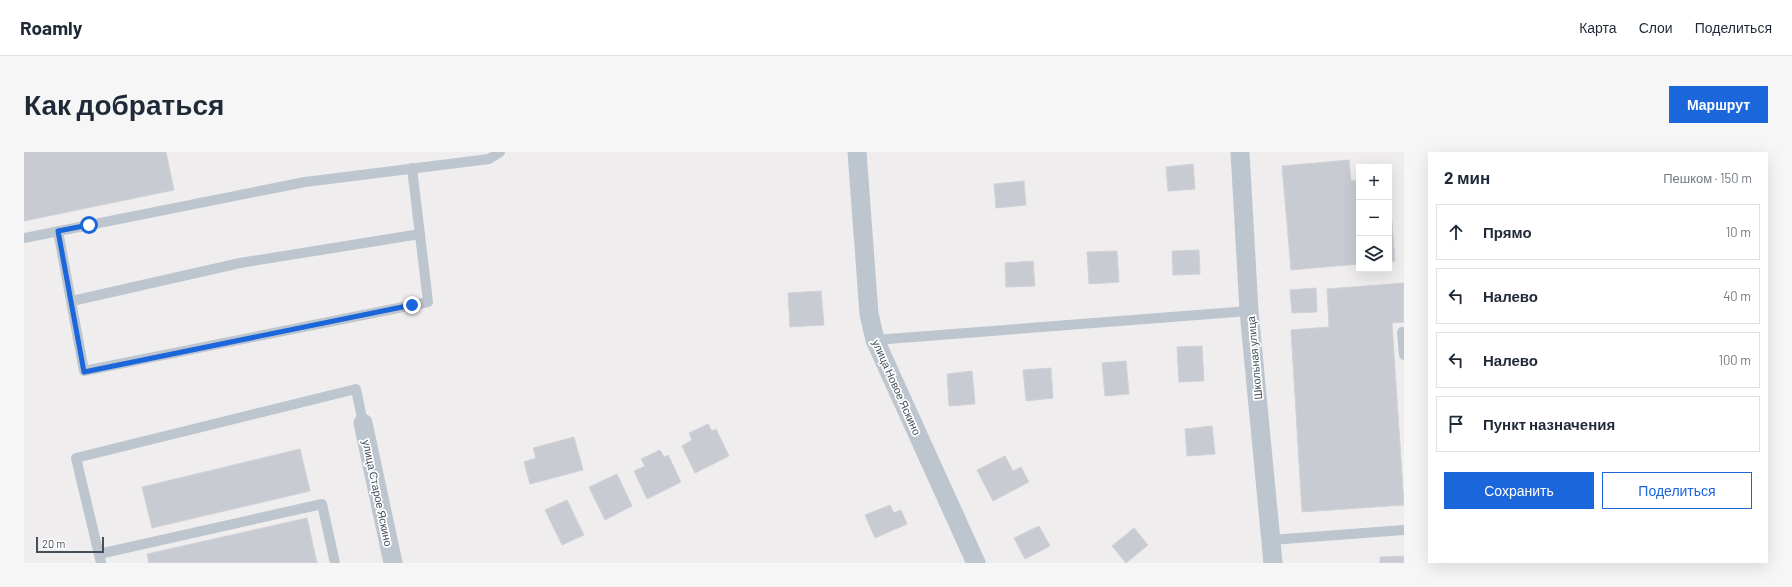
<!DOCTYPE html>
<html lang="ru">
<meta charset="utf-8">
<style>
:root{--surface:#fff;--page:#f6f6f7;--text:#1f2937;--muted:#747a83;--line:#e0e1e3;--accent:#1b66db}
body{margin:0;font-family:Barlow,sans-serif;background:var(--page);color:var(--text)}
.controls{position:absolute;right:12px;top:12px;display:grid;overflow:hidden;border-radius:0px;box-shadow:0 4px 16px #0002}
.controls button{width:36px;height:36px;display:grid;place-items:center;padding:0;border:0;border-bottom:1px solid var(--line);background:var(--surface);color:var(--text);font:20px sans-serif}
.scale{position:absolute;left:12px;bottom:10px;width:68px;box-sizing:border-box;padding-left:4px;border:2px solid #454f5a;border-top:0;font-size:11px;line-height:14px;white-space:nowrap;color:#454f5a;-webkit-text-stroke:3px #fff;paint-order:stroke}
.stop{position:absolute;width:12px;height:12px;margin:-9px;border:3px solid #1b66db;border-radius:50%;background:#fff}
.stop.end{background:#1b66db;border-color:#fff;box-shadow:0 1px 4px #0008}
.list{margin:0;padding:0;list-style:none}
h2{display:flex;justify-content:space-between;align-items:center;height:52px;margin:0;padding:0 16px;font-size:17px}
h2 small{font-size:13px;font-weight:400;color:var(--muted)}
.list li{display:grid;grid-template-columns:26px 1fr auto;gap:12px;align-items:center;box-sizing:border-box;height:56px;margin:0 8px 8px;padding:0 8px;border:1px solid var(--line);border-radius:0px}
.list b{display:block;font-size:15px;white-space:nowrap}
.list em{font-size:13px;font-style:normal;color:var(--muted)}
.actions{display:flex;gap:8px;padding:12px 16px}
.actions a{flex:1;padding:9px 0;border:1px solid var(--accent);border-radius:0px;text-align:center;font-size:14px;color:var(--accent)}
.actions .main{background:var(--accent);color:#fff}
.icon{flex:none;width:22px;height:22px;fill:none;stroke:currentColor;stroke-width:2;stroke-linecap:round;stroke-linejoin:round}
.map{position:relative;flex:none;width:1380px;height:411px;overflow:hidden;border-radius:0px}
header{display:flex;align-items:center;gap:24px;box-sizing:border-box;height:56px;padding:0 20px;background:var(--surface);border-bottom:1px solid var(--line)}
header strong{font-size:19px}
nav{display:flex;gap:22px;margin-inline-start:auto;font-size:14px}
.intro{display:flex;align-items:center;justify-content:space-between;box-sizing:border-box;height:96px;padding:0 24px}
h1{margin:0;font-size:28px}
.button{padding:10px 18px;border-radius:0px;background:var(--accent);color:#fff;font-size:14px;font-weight:700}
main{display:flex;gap:24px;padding:0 24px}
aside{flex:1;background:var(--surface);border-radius:0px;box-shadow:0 4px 16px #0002}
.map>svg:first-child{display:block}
</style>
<header>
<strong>Roamly</strong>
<nav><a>Карта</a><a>Слои</a><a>Поделиться</a></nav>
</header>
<div class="intro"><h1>Как добраться</h1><a class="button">Маршрут</a></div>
<main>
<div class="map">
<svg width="1380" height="411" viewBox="0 0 1380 411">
<rect width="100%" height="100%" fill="#efeded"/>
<!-- building -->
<g fill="#c9cbd3" stroke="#d1d2d8">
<path d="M0 0H142L150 38 0 69Z"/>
<path d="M1325 8 1327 29 1335 28V112L1267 118 1258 14Z"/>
<path d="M1169 12 1171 37 1144 39 1142 15Z"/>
<path d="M1000 29 1002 53 972 56 970 32Z"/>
<path d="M1365 31 1371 109 1365 110Z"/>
<path d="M1175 98 1176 122 1149 123 1148 99Z"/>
<path d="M1093 99 1095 130 1065 132 1063 100Z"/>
<path d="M1009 109 1011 134 982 135 981 111Z"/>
<path d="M1380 131V170L1368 171 1380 353 1278 360 1267 178 1305 175 1303 137Z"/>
<path d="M1292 136 1293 160 1268 161 1266 138Z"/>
<path d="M797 139 800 173 766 175 764 141Z"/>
<path d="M1178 194 1180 229 1155 230 1153 195Z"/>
<path d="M1102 209 1105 242 1081 244 1078 211Z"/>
<path d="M1027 216 1029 246 1002 249 999 218Z"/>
<path d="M948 219 951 252 925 254 923 222Z"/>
<path d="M684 272 688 279 692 277 705 304 671 321 658 294 668 288 665 281Z"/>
<path d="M1188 274 1191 302 1163 304 1161 277Z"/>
<path d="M550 285 559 318 506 332 500 310 512 306 509 296Z"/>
<path d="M276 297 286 339 128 376 118 335Z"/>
<path d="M636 298 640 305 644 303 657 330 623 347 610 319 621 314 617 307Z"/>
<path d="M981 304 989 319 997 315 1005 330 969 349 953 318Z"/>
<path d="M593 322 608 354 581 368 565 335Z"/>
<path d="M543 348 560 383 538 393 521 358Z"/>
<path d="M866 353 870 361 877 358 883 372 851 386 841 363Z"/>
<path d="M283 366 293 411H125L123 402Z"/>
<path d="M1015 374 1026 394 1001 407 990 386Z"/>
<path d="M1110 376 1124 393 1102 411 1088 394Z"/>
<path d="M1380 404V411H1356V405Z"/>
</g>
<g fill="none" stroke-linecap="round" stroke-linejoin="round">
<!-- service -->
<g stroke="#bdc6cf" stroke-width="10">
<path d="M34 79 60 219 404 150 388 16"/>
<path d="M0 86 281 30 465 7 476 0"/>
<path d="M48 149 216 111 396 82"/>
<path d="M1378 180 1380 203"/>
<path d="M851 188 1225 159"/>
<path d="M1247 388 1380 378"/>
<path d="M75 402 298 352 311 411"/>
<path d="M77 411 52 306 332 237 339 271"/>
</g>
<!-- minor -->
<g stroke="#bdc6cf" stroke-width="19">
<path d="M833 0 845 162 851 188 952 411"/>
<path d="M1216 0 1225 159 1249 411"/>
<path d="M339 271 369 411"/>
</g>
</g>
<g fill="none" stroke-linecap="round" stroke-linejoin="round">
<!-- route -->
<path stroke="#1b66db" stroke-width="5" d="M65 73 34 79 60 220 388 153"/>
</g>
<g text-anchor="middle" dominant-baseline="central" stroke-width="3.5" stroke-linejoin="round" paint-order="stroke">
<!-- street labels -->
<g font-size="11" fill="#454f5a" stroke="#fff">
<text transform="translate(1230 206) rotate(-95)">Школьная улица</text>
<text transform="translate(873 235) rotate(66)">улица Новое Яскино</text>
<text transform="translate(354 341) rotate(78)">улица Старое Яскино</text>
</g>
</g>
</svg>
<div class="controls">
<button>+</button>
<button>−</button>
<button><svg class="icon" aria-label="layers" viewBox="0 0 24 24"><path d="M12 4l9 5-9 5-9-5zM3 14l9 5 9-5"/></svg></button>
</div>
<div class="scale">20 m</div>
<div class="stop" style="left:65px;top:73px"></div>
<div class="stop end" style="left:388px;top:153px"></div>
</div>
<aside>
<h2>2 мин<small>Пешком · 150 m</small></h2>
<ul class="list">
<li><svg class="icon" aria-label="ahead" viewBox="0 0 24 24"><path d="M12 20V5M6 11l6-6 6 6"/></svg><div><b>Прямо</b></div><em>10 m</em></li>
<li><svg class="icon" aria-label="left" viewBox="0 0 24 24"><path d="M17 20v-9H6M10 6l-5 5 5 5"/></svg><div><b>Налево</b></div><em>40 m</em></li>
<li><svg class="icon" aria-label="left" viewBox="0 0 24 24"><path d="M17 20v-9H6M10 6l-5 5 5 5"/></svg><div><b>Налево</b></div><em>100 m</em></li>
<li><svg class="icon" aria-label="arrive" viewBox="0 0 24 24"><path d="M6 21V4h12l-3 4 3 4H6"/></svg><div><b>Пункт назначения</b></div></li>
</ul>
<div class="actions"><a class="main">Сохранить</a><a>Поделиться</a></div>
</aside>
</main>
